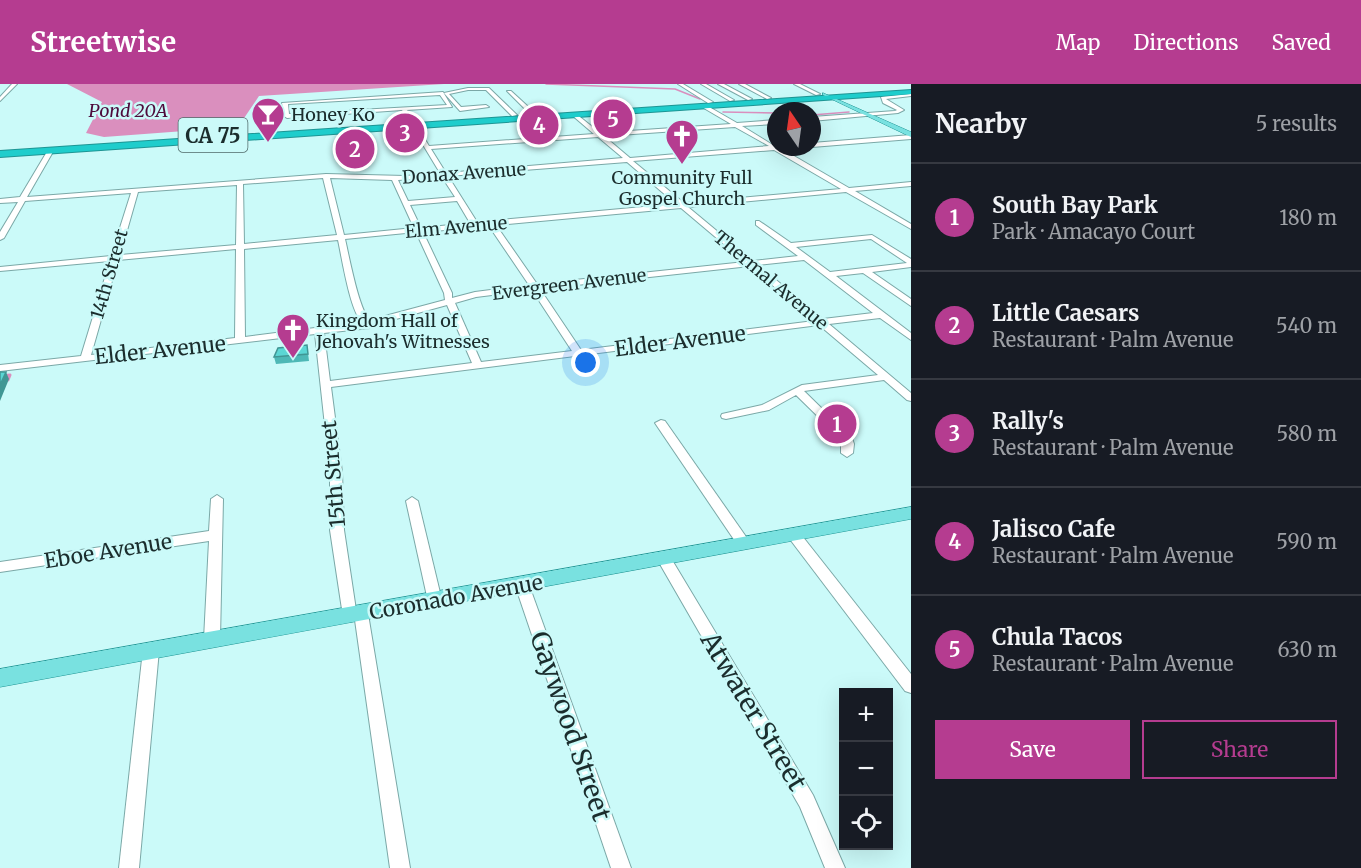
<!DOCTYPE html>
<meta charset="utf-8">
<style>
:root{--surface:#171b24;--page:#242831;--text:#f1f3f6;--muted:#9ea1a6;--line:#363941;--accent:#b53c90}
body{margin:0;font-family:Merriweather,serif;background:var(--page);color:var(--text)}
.controls{position:absolute;right:18px;bottom:18px;display:grid;overflow:hidden;border-radius:0px;box-shadow:0 6px 24px #0002}
.controls button{width:54px;height:54px;display:grid;place-items:center;padding:0;border:0;border-bottom:2px solid var(--line);background:var(--surface);color:var(--text);font:30px sans-serif}
.compass{position:absolute;left:767px;top:18px;width:54px;height:54px;border-radius:50%;background:var(--surface);box-shadow:0 6px 24px #0002;rotate:347deg}
.you{position:absolute;left:586px;top:279px;width:21px;height:21px;margin:-15px;border:4px solid #fff;border-radius:50%;background:#1a73e8;box-shadow:0 0 0 9px #1a73e833}
.badge{display:grid;place-items:center;width:39px;height:39px;border-radius:50%;background:var(--accent);color:#fff;font-size:20px;font-weight:700}
.pin{position:absolute;translate:-50% -50%;border:3px solid #fff;box-shadow:0 2px 6px #0006}
.list{margin:0;padding:0;list-style:none}
h2{display:flex;justify-content:space-between;align-items:center;height:78px;margin:0;padding:0 24px;font-size:26px}
h2 small{font-size:20px;font-weight:400;color:var(--muted)}
.list li{display:grid;grid-template-columns:39px 1fr auto;gap:18px;align-items:center;box-sizing:border-box;height:108px;padding:0 24px;border-top:2px solid var(--line)}
.list b{display:block;font-size:22px;white-space:nowrap}
.list p{margin:0;font-size:20px;white-space:nowrap;color:var(--muted)}
.list em{font-size:20px;font-style:normal;color:var(--muted)}
.actions{display:flex;gap:12px;padding:18px 24px}
.actions a{flex:1;padding:14px 0;border:2px solid var(--accent);border-radius:0px;text-align:center;font-size:21px;color:var(--accent)}
.actions .main{background:var(--accent);color:#fff}
.icon{flex:none;width:33px;height:33px;fill:none;stroke:currentColor;stroke-width:2;stroke-linecap:round;stroke-linejoin:round}
.map{position:relative;flex:none;width:911px;height:784px;overflow:hidden}
header{display:flex;align-items:center;gap:36px;box-sizing:border-box;height:84px;padding:0 30px;background:var(--accent);color:#fff}
header strong{font-size:28px}
nav{display:flex;gap:33px;margin-inline-start:auto;font-size:21px}
main{display:flex}
aside{flex:1;background:var(--surface)}
.map>svg:first-child{display:block}
</style>
<header>
<strong>Streetwise</strong>
<nav><a>Map</a><a>Directions</a><a>Saved</a></nav>
</header>
<main>
<div class="map">
<svg width="911" height="784" viewBox="0 0 911 784">
<rect width="100%" height="100%" fill="#cbfaf9"/>
<!-- water -->
<path fill="#da8fbe" d="M67 0H444L259 12 238 43 104 53 86 49 102 18Z"/>
<g fill="none" stroke-linecap="round" stroke-linejoin="round">
<!-- stream-far1 -->
<g stroke="#da8fbe" stroke-width="1.5">
<path d="M546 0 675 5 700 15"/>
<path d="M723 28 776 29"/>
<path d="M812 31 849 28"/>
</g>
<!-- stream -->
<path stroke="#da8fbe" stroke-width="3" d="M0 292 10 291 8 296"/>
<defs>
<g id="minor">
<path d="M12 0H17L0 17V13Z"/>
<path d="M678 0H683L713 18 708 19Z"/>
<path d="M701 0H706L734 16 730 17Z"/>
<path d="M718 0H724L752 15 748 16Z"/>
<path d="M739 0H745L771 14 767 15Z"/>
<path d="M794 0H800L820 10 816 11Z"/>
<path d="M468 4H489L517 31 512 32 486 6H468L449 10 461 23 486 21 489 23 460 27 444 9Z"/>
<path d="M507 7H511L535 29V31H531Z"/>
<path d="M443 8 452 23 407 26 429 62 594 50 573 32 575 29 600 49 731 40 702 23 704 20 737 39 776 36V40L742 42 776 63H787L782 65 849 104 911 98V102L855 107 911 140V145L846 108 688 123 753 177 798 172 756 141V137H759L791 159 872 151 911 175V183L872 188 911 215V222L863 189 836 192 911 249V256L880 234 829 240 911 309V317L907 316 884 296 804 307 852 354 854 360 853 369 847 373 841 369V355L796 311 769 326 726 335 722 334 721 332 722 330 762 321 802 301 878 291 819 241 331 303 342 388 344 446 356 526 361 524 366 526 368 530 410 784H390L355 536 350 538 345 536 343 532 330 446V388L315 250 0 287V281L81 272 110 177 0 187V183L111 172 131 109 25 117 4 154 0 156V148L18 118 0 119V115L20 113 48 66 51 64 54 66 27 113 326 90 405 92 440 89 402 26 287 34 284 32 282 19ZM440 11 447 21 289 30 288 20ZM735 43 769 62 630 74 604 52ZM598 53 623 74 446 89 431 65ZM774 66 841 105 684 119 633 77ZM627 78 676 120 477 138 448 92ZM442 93 455 113 408 117 398 96ZM323 94 337 151 244 160 243 100ZM330 94 392 96 414 144 344 151ZM237 101 236 161 120 171 138 108ZM457 117 470 139 421 144 410 121ZM681 124 745 178 537 200 496 141ZM489 142 529 201 475 208 452 214V209L423 148ZM416 148 444 209 445 216 370 236C359 227 349 172 345 155ZM871 155 907 179 830 188 796 163ZM338 156C342 174 350 227 362 238L245 253 244 165ZM236 165 235 254 91 271 118 176ZM804 176 873 229 823 235 758 181ZM750 182 814 237 581 266 540 205ZM532 206 572 267 481 278 455 219 476 213ZM447 221 472 279 330 297 324 249 370 244 374 241Z"/>
<path d="M911 10V12L886 15 904 26 898 29 812 37V33L895 27 897 26 883 19 881 13Z"/>
<path d="M911 51V55L812 63V59Z"/>
<path d="M661 336 665 337 749 457 751 460 749 463H739L655 339Z"/>
<path d="M217 411 223 415 220 555 217 559 212 561 207 559 204 555 209 457 0 488V478L209 447 211 415Z"/>
<path d="M412 413 418 417 442 517 440 521 435 523 430 521 428 517 406 417Z"/>
<path d="M794 446 799 448 911 590V609L905 607 789 454 787 451 789 448Z"/>
<path d="M664 470 669 471 813 711 845 784H825L800 723 657 475 659 471Z"/>
<path d="M522 496 527 497 529 501 631 784H611L515 501 517 497Z"/>
<path d="M151 560 156 561 159 566 139 784H119L143 566 146 561Z"/>
</g>
<g id="major">
<path d="M823 9 911 48V53L823 11Z"/>
<path d="M911 423V435L0 603V585Z"/>
</g>
<path id="highway" d="M911 6V10L0 73V67Z"/>
</defs>
<!-- minor casing -->
<use href="#minor" stroke="#7ba8a7" stroke-width="2"/>
<!-- major casing -->
<use href="#major" stroke="#1e9594" stroke-width="1"/>
<!-- highway casing -->
<use href="#highway" stroke="#1e9594" stroke-width="2"/>
<!-- minor -->
<use href="#minor" fill="#fff" fill-rule="evenodd"/>
<!-- major -->
<use href="#major" fill="#79e1e0" fill-rule="evenodd"/>
<!-- highway -->
<use href="#highway" fill="#1fcdcc" fill-rule="evenodd"/>
</g>
<!-- wall -->
<path fill="#4eb8b6" d="M307 261 309 277 276 280 274 273Z"/>
<!-- shaded-wall -->
<path fill="#409694" d="M6 288 9 295 0 317V301Z"/>
<!-- building -->
<g fill="#5bd6d4" stroke="#409694" stroke-width="1.5">
<path d="M307 261 308 270 274 273 278 264Z"/>
<path d="M0 288H6L0 301Z"/>
</g>
<!-- icons -->
<defs>
<symbol id="bar-pin" viewBox="-11 -11 22 30"><path d="M0 17L-7.5 6A9.5 9.5 0 1 1 7.5 6Z" fill="#b53c90" stroke="#cbfaf9"/><path d="M-6-5H6L.8 .8V4.5H3.5V6h-7V4.5H-.8V.8Z" fill="#fff"/></symbol>
<symbol id="church-pin" viewBox="-11 -11 22 30"><path d="M0 17L-7.5 6A9.5 9.5 0 1 1 7.5 6Z" fill="#b53c90" stroke="#cbfaf9"/><path d="M-1.2-6h2.4v3.5h3.3v2.4h-3.3V6h-2.4V-.1h-3.3v-2.4h3.3Z" fill="#fff"/></symbol>
</defs>
<g fill-rule="evenodd">
<use href="#bar-pin" x="249" y="11" width="38" height="52"/>
<use href="#church-pin" x="663" y="33" width="38" height="52"/>
<use href="#church-pin" x="274" y="227" width="38" height="52"/>
</g>
<g text-anchor="middle" dominant-baseline="central" stroke-width="5" stroke-linejoin="round" paint-order="stroke">
<!-- far-water labels -->
<g font-size="18" font-style="italic" fill="#4e0b3c" stroke="#cbfaf9">
<text x="128" y="26">Pond 20A</text>
</g>
<!-- far-poi labels -->
<g font-size="18" fill="#1b2d2d" stroke="#cbfaf9" text-anchor="start">
<text x="291" y="30">Honey Ko</text>
<text x="682" y="93" text-anchor="middle">Community Full<tspan x="682" dy="21">Gospel Church</tspan></text>
<text x="316" y="236">Kingdom Hall of<tspan x="316" dy="21">Jehovah's Witnesses</tspan></text>
</g>
<!-- far-street labels -->
<g font-size="18" fill="#1b2d2d" stroke="#cbfaf9">
<text transform="translate(464 89) rotate(-4)">Donax Avenue</text>
<text transform="translate(456 143) rotate(-5)">Elm Avenue</text>
<text transform="translate(109 190) rotate(-74)">14th Street</text>
<text transform="translate(771 196) rotate(40)">Thermal Avenue</text>
<text transform="translate(569 200) rotate(-7)">Evergreen Avenue</text>
</g>
<!-- shield labels -->
<rect fill="#cbfaf9" stroke="#506a6a" stroke-width="1.5" x="178.5" y="34" width="69" height="34" rx="4.5"/>
<g font-size="20" font-weight="bold" fill="#1b2d2d">
<text x="213" y="51">CA 75</text>
</g>
<!-- street labels -->
<g font-size="21" fill="#1b2d2d" stroke="#cbfaf9">
<text transform="translate(680 257) rotate(-7)">Elder Avenue</text>
<text transform="translate(160 266) rotate(-6)">Elder Avenue</text>
<text transform="translate(333 390) rotate(-95)">15th Street</text>
<text transform="translate(108 467) rotate(-9)">Eboe Avenue</text>
<text transform="translate(456 513) rotate(-10)">Coronado Avenue</text>
</g>
<!-- near-street labels -->
<g font-size="26" fill="#1b2d2d" stroke="#cbfaf9">
<text transform="translate(754 627) rotate(59)">Atwater Street</text>
<text transform="translate(571 642) rotate(71)">Gaywood Street</text>
</g>
</g>
</svg>
<div class="controls">
<button>+</button>
<button>−</button>
<button><svg class="icon" aria-label="locate" viewBox="0 0 24 24"><circle cx="12" cy="12" r="6"/><path d="M12 2v4M12 18v4M2 12h4M18 12h4"/></svg></button>
</div>
<svg class="compass" viewBox="-18 -18 36 36"><path d="M0-13l5 13h-10z" fill="#e53935"/><path d="M0 13l5-13h-10z" fill="#9ea1a6"/></svg>
<div class="you"></div>
<div class="pin badge" style="left:837px;top:340px">1</div>
<div class="pin badge" style="left:355px;top:65px">2</div>
<div class="pin badge" style="left:405px;top:49px">3</div>
<div class="pin badge" style="left:539px;top:41px">4</div>
<div class="pin badge" style="left:613px;top:35px">5</div>
</div>
<aside>
<h2>Nearby<small>5 results</small></h2>
<ul class="list">
<li><span class="badge">1</span><div><b>South Bay Park</b><p>Park · Amacayo Court</p></div><em>180 m</em></li>
<li><span class="badge">2</span><div><b>Little Caesars</b><p>Restaurant · Palm Avenue</p></div><em>540 m</em></li>
<li><span class="badge">3</span><div><b>Rally's</b><p>Restaurant · Palm Avenue</p></div><em>580 m</em></li>
<li><span class="badge">4</span><div><b>Jalisco Cafe</b><p>Restaurant · Palm Avenue</p></div><em>590 m</em></li>
<li><span class="badge">5</span><div><b>Chula Tacos</b><p>Restaurant · Palm Avenue</p></div><em>630 m</em></li>
</ul>
<div class="actions"><a class="main">Save</a><a>Share</a></div>
</aside>
</main>
